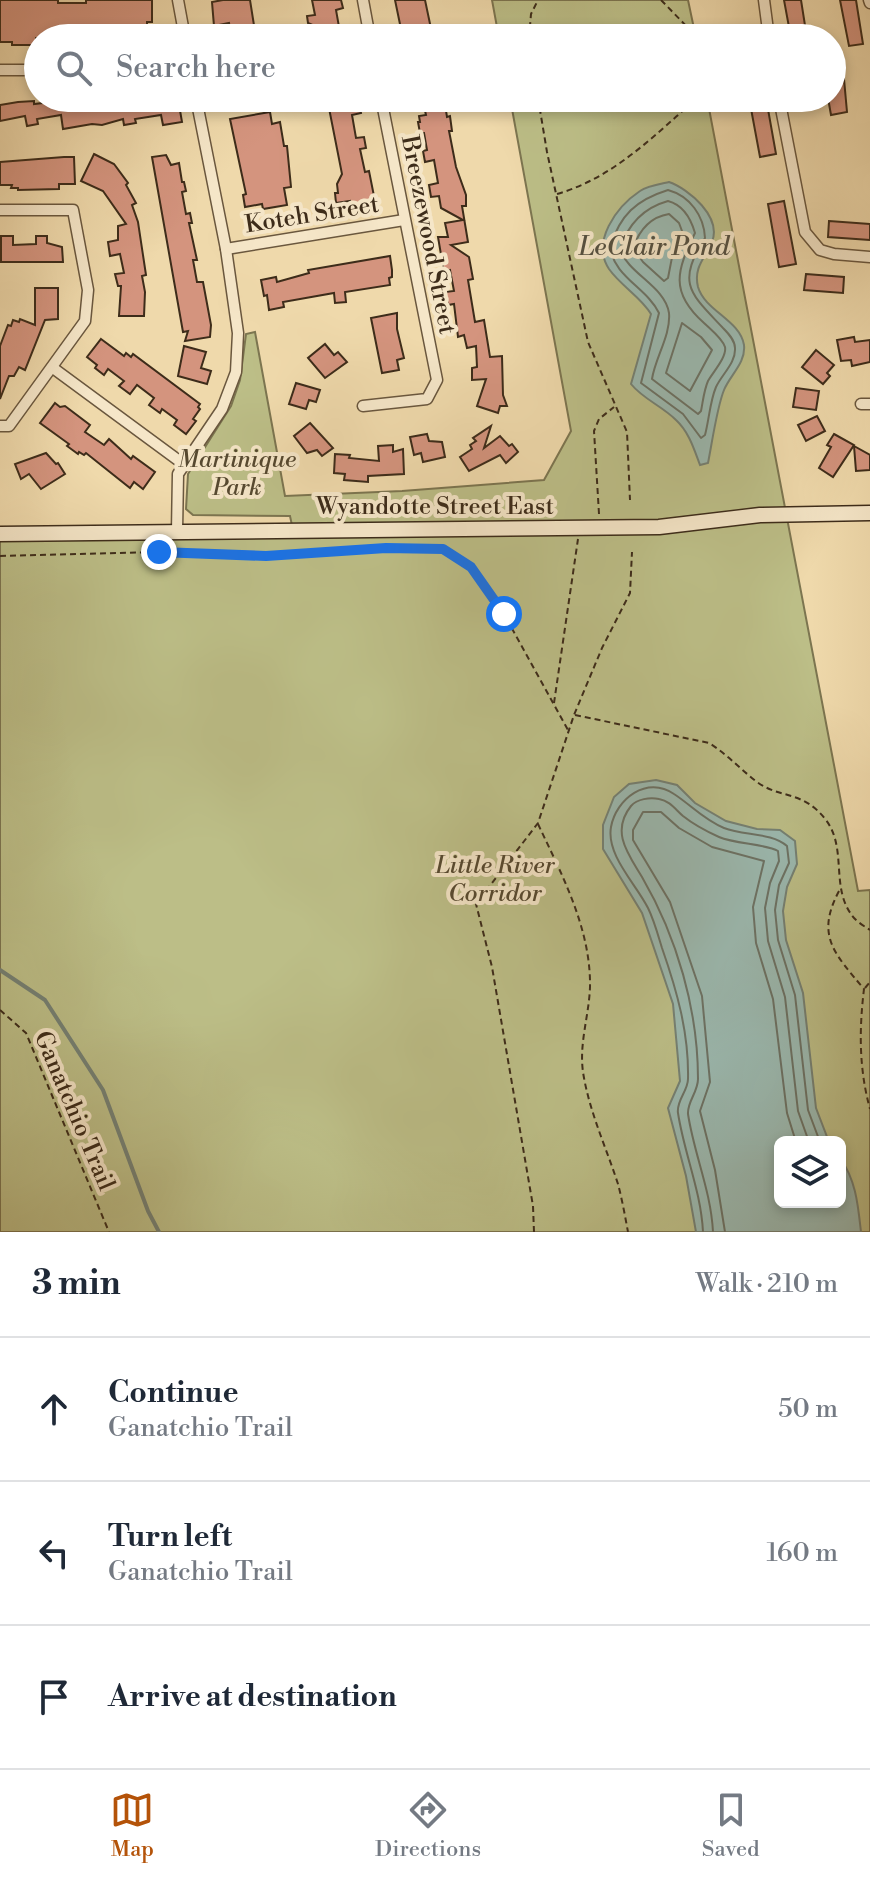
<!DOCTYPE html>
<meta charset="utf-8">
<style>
:root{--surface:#fff;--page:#f2f2f3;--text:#1f2937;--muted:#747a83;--line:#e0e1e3;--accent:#b45309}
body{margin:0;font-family:"Libre Bodoni",serif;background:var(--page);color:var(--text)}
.controls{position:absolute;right:24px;bottom:24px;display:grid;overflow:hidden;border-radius:12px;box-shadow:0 4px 12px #0003}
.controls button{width:72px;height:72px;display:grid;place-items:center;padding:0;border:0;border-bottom:2px solid var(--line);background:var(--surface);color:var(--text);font:40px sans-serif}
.stop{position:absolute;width:24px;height:24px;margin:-18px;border:6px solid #1a73e8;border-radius:50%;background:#fff}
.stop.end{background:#1a73e8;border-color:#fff;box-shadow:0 2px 8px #0008}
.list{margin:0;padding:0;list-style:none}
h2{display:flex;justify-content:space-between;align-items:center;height:104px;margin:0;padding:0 32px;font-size:34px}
h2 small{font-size:26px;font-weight:400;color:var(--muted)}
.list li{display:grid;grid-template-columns:52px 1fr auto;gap:24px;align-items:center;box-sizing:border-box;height:144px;padding:0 32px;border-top:2px solid var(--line)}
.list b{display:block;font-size:30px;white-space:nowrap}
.list p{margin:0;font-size:26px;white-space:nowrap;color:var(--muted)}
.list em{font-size:26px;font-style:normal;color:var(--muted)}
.icon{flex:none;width:44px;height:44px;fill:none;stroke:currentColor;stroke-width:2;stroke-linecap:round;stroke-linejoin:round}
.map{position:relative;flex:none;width:870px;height:1232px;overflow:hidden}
.search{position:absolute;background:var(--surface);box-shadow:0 4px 12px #0003;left:24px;right:24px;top:24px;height:88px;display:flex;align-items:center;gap:20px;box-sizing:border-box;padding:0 28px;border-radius:44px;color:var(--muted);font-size:30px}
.sheet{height:536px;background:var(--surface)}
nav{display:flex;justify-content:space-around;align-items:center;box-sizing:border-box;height:112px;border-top:2px solid var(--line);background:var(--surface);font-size:22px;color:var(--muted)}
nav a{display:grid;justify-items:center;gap:4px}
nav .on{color:var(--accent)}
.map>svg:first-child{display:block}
</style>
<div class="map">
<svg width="870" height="1232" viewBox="0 0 870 1232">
<rect width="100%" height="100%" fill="#efd9ab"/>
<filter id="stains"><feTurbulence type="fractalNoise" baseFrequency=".0025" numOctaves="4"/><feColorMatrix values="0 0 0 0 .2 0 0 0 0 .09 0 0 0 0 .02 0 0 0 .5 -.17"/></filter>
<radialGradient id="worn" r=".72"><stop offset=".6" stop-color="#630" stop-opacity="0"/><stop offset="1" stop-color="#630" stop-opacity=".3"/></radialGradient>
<!-- green -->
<g fill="#bcbe87" stroke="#7c7550" stroke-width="2" fill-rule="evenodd">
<path d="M492 0H688L696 38H499Z"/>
<path d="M510 98H707L858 891 870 890V1232H0V534L293 530 290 516 193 515 186 509 188 474 231 406 240 380 246 334 255 332 285 496 402 491 544 480 571 431ZM780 1142H840V1202H780Z"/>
</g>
<!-- water -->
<g fill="#9bb9b0" stroke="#758174" stroke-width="2">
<path d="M669 182C689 189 722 217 712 242 706 257 693 267 698 287 705 311 740 320 744 345 746 363 730 375 724 390 717 407 712 443 708 463L700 465C694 449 689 432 676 420 662 406 643 399 631 384L651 314C641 297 621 286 609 269 591 242 616 207 640 191 647 186 660 184 669 182Z"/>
<path d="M656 780 677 785 695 803 726 821 757 829 780 830 795 841 797 864 787 887 783 911 786 940 803 993 816 1108 829 1142H780V1202H840V1158C856 1180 858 1205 861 1232H696L686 1176 668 1108 680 1081 673 1004 642 913 603 849V825L614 797 629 784Z"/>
</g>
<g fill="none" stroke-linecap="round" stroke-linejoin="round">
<!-- shore -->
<g stroke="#6c7265" stroke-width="2">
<path d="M668 190C690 196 704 216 705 238 676 284 690 293 723 328 728 333 735 340 735 348 736 363 722 374 716 387 710 401 709 420 705 435L701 438 683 414 641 383 659 313C647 288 614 277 610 247 620 215 636 200 668 190Z"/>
<path d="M668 201C683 205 691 219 695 233 677 270 669 292 704 323 710 329 722 338 725 347 727 357 713 372 708 381 704 390 703 401 701 411L698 414 652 379C655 358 671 335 669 313 665 286 628 274 620 249 628 224 643 208 668 201Z"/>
<path d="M669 214 679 223 682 231 674 247 668 278 664 281 643 262 633 248C639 231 650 217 669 214Z"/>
<path d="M682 323 701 337 712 350 690 391 666 373Z"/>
<path d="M703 1232C701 1191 684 1153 678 1113 676 1101 688 1091 688 1079 689 1033 677 991 662 948 658 935 654 920 648 908 636 884 606 855 611 827 616 799 647 775 674 794 691 805 704 820 724 828 744 836 771 832 787 846L789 863 779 885 775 910 778 940 795 995 808 1110 820 1142"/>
<path d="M713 1232C711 1191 694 1154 688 1114 687 1102 698 1092 698 1079 698 1010 677 937 642 877 629 855 610 832 631 806 637 799 650 797 659 799 670 801 675 809 683 816 693 824 708 832 719 837 735 844 766 844 778 851L779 861 770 883 765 908 768 941 785 997 798 1111 809 1142"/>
<path d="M725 1232 715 1170 700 1111 710 1082 702 996 670 902 633 840V830L643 812H661L679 828 712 847 764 861 753 907 756 943 773 999 787 1113 796 1142"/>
</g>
<!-- stream -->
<path stroke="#758174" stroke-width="4" d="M0 970 45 1000 103 1090 148 1211 159 1232"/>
</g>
<!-- building -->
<g fill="#d4947e" stroke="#3d2c1a" stroke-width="2">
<path d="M0 0H58V3H86V0H152V22H147V38H91V28H69V38H36V45H12V42H0Z"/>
<path d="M223 0H250L256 38H237L235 27 230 28 229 23 214 26 212 2Z"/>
<path d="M312 0H341L343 8 336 10 341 38 308 23 307 16 315 15Z"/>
<path d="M395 0H425L433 38H411L409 27 401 29Z"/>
<path d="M784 0H801L807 38H791Z"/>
<path d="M840 0H856L863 44 849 46Z"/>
<path d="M844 79 847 112 831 115 828 98H832V81Z"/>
<path d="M167 98V101L178 99 182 122 163 125 161 115 135 119 136 123 124 125 123 119 102 125 92 124 63 129 61 115 37 119 38 124 27 126 25 116 0 121V105L18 102 34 101V104L67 100 68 106 99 101V103L109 101 110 103 133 100V103Z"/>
<path d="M327 98H358L361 113 352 115 356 138 364 137 366 148 360 149 365 172 369 171 374 196 369 206H350V201L336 203 335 193H338L337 184 342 174Z"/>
<path d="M422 98H444L447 117 450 116 452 131H449L450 136 456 167 466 195V206H462L468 242 451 245 469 257 473 279 468 280 475 322 484 320 490 357 502 356 503 395 507 406H500L498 413 477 406 486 379 472 380V368L477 367 476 346 467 348 464 335 458 337 454 304 448 305 445 292 454 291 450 270 444 272 438 237H448L445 223 463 220 441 208 439 196 431 197 429 185 438 183 434 160 425 162 423 151 427 150 424 133H420L418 122H420L419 116 426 115Z"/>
<path d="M749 98H766L776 154 760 157Z"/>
<path d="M270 112 272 124 280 122 284 146H287L291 187 284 188 287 205 263 209 262 204 245 207 243 195 246 194 230 119Z"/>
<path d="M94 154 114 164 128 183 126 185 136 203 132 205 138 222 146 275 142 276 145 292 144 316H119L121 286H118L115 274 124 273 120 254 110 256 108 242 118 240V226L126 224 103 191 81 181Z"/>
<path d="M166 155 171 165 179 163 182 182H184L186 191 182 192 186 214 190 213 192 223H189L197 260H193L197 282H203L211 325 210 337 185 341 188 331 183 332 152 157Z"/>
<path d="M64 157H74L75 184H59V189L18 190V188H11L12 185H0V162Z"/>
<path d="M784 201 796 264 779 267 768 204Z"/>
<path d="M829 221 870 224V240L828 237Z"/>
<path d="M1 236H13V245L36 244V236H47V243L62 247 63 262H1Z"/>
<path d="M390 256 392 270V277L389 278 390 285 345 292 346 302 335 303 334 293 283 302 284 307 269 310 267 295 264 296 261 280 276 277 277 282 309 273 308 270Z"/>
<path d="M806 274 844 277 843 293 804 290Z"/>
<path d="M35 288H58V319L45 320 25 370 19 367 14 376H9L0 399V346L8 325 11 326 13 320 19 322 20 319 35 325Z"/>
<path d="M397 313V329L404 358 397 360 399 370 382 373 371 318Z"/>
<path d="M854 337 855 342 870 340V362L852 366 851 360 841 361 837 340Z"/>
<path d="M101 339 124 356 126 353 131 357 133 354 200 404 198 407 200 409 193 419 196 421 186 434 174 425 177 420 162 409 160 413 149 405 154 398 137 385 130 394 119 386 124 381 108 369 104 375 95 368 97 365 87 357Z"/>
<path d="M325 344 334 355 338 352 347 362 325 378 308 358Z"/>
<path d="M184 346 206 352 201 368 211 371 207 384 178 376Z"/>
<path d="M816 350 834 365 827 373 830 376 823 384 802 367Z"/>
<path d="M296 383 320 390 316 402 309 400 306 409 289 404Z"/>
<path d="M796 388 819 391 816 410 793 407Z"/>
<path d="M55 403 60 407 65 406 90 425 85 432 104 445 109 439 131 459 133 456 155 472 143 489 134 482 130 488 86 453 84 455 79 452 78 454 67 446 69 444 40 423Z"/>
<path d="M817 416 825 431 806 441 798 425Z"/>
<path d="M310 423 333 448 322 456 317 450 307 453 294 436Z"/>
<path d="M491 426 484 448 500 436 509 446 512 444 518 452 506 463 500 455 469 471 460 457 472 449 470 445 476 441 473 438Z"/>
<path d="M427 434 429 441 442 442 445 457 423 462 421 453 414 455 410 437Z"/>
<path d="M834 434 854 445 833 477 819 468 831 447 827 445Z"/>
<path d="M393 445V452L403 449 404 474 368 476V482L344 480 345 474 334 473 335 454 350 455 349 458 379 461 378 446Z"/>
<path d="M854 446 870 455V470L856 471Z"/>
<path d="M46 453 56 464 58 463 65 474 41 489 29 474 21 479 15 464Z"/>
</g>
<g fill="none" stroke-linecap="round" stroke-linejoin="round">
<defs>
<g id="street">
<path d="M178 0 185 38"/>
<path d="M363 0 370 38"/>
<path d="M764 0 769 38"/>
<path d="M869 0 870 3"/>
<path d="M0 70H38"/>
<path d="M779 98 805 232 820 250 834 254 870 257"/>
<path d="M0 210H73L88 290 85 321 9 426H0"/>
<path d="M226 249 404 220"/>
<path d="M53 368 182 463"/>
<path d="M861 404H870"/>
<path d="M363 406 427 399 437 380 381 98"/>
<path d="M177 531 178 474 222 409 236 372 238 333 226 249 196 98"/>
</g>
<path id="secondary" d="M0 534 659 527 760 515 870 513"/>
</defs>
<!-- street casing -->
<use href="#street" stroke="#6a573e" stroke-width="13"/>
<!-- secondary casing -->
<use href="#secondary" stroke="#3d2c1a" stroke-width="17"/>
<!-- path -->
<g stroke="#3d2c1a" stroke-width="2" stroke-dasharray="6 4" stroke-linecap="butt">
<path d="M661 0 695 35"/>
<path d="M529 38 531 14 538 0"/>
<path d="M538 98 547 152 588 342 627 432 630 500"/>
<path d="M557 194C613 178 654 136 697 98"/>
<path d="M599 514 594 431 599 419 614 407"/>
<path d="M0 556 159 552 266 556 386 548 443 549 471 567 504 614 568 730"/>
<path d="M554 703 578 539"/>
<path d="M575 715 709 743C727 754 740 769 757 782 780 799 803 790 826 820 847 848 831 886 851 914 855 921 864 926 870 930"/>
<path d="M538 824C562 875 591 929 590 987 589 1016 579 1043 583 1072 589 1111 606 1147 618 1184 622 1199 625 1216 628 1232"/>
<path d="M839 891C815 936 835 954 864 989 859 1030 859 1069 870 1109"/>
<path d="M865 988 870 982"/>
<path d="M0 1010 26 1033 109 1232"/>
<path d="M534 1232 533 1206 492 967 476 904 538 823 574 715 602 648 630 593 632 552"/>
</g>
<!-- street -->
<use href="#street" stroke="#f5e6c8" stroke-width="10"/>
<!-- secondary -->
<use href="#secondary" stroke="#f5e6c8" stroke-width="14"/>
</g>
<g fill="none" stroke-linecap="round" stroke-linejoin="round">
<!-- route -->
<path stroke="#1a73e8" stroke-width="10" d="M159 552 266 556 386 548 443 549 471 567 504 614"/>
</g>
<g text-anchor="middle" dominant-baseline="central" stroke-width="8" stroke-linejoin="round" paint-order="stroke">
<!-- street labels -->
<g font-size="24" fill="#3d2c1a" stroke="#f5e6c8">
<text transform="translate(312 215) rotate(-9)">Koteh Street</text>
<text transform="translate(428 235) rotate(79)">Breezewood Street</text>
<text x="435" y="507">Wyandotte Street East</text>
<text transform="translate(74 1111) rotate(67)">Ganatchio Trail</text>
</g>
<!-- park labels -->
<g font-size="24" font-style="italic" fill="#564930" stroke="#f5e6c8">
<text x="237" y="460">Martinique<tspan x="237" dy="28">Park</tspan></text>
<text x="495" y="866">Little River<tspan x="495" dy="28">Corridor</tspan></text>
</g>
<!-- water labels -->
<g font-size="26" font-style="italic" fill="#544f40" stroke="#f5e6c8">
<text x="654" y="247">LeClair Pond</text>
</g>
</g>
<rect width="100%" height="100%" filter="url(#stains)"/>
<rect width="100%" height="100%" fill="url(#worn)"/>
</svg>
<div class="controls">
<button><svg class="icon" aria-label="layers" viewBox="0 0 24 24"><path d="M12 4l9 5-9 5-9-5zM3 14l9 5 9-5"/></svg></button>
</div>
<div class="stop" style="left:504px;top:614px"></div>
<div class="stop end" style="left:159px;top:552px"></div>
<div class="search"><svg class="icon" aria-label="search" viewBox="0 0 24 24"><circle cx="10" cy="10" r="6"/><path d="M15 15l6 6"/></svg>Search here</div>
</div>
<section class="sheet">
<h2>3 min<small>Walk · 210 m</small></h2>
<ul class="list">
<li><svg class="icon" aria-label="ahead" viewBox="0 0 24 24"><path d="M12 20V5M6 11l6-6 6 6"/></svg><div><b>Continue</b><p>Ganatchio Trail</p></div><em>50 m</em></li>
<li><svg class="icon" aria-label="left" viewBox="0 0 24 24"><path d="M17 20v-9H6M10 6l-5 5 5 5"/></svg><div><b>Turn left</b><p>Ganatchio Trail</p></div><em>160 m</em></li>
<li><svg class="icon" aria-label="arrive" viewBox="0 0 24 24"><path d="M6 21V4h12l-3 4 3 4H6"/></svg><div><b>Arrive at destination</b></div></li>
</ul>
</section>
<nav>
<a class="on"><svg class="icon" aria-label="map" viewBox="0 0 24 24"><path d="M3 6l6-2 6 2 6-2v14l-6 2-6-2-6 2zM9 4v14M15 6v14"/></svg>Map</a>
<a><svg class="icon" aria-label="directions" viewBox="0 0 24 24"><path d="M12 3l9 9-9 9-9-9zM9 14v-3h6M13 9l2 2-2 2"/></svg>Directions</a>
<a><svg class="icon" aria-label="saved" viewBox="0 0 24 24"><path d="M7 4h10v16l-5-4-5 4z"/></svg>Saved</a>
</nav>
